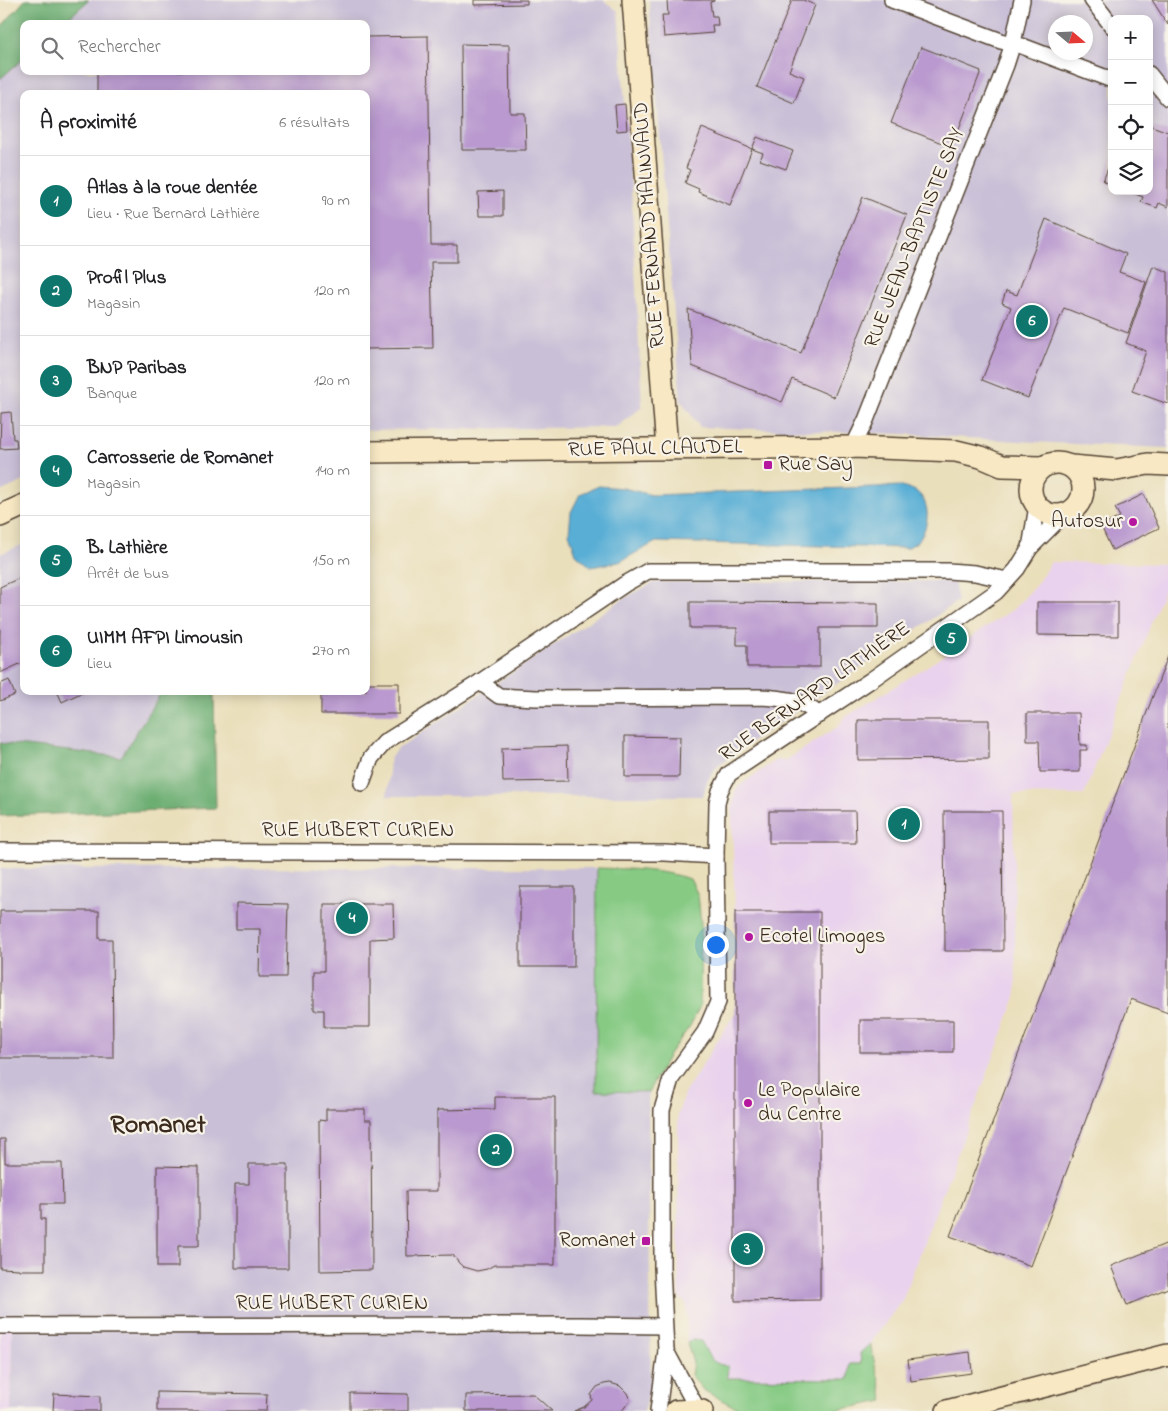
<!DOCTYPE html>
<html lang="fr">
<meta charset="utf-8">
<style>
:root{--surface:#fff;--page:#f2f2f2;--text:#202124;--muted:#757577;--line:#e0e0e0;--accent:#0f766e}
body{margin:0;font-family:"Indie Flower",sans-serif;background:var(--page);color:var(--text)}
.controls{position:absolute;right:15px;top:15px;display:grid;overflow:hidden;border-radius:10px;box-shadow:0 2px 12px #0003}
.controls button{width:45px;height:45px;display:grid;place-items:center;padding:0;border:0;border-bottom:1px solid var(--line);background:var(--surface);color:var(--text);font:25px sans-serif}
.compass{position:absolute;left:1048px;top:15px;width:45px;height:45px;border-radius:50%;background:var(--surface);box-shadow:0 2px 12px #0003;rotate:109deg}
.you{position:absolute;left:715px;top:944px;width:18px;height:18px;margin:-12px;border:4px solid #fff;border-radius:50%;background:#1a73e8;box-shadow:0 0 0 8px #1a73e833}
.badge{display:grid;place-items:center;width:32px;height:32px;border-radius:50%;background:var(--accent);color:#fff;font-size:16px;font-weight:700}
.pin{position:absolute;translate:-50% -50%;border:2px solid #fff;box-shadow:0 1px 5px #0006}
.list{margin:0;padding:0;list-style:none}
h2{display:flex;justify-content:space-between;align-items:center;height:65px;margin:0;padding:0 20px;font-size:21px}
h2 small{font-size:16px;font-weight:400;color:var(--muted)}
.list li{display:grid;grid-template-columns:32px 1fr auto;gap:15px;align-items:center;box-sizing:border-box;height:90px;padding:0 20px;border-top:1px solid var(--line)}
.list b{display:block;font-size:19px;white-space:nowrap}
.list p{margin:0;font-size:16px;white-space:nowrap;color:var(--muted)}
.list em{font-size:16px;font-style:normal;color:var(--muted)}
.icon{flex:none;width:28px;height:28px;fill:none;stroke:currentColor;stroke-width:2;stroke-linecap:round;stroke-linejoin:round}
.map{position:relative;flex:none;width:1168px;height:1411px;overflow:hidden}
.search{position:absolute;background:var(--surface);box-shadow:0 2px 12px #0003;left:20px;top:20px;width:350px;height:55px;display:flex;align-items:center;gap:12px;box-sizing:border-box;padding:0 18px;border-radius:10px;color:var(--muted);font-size:19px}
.panel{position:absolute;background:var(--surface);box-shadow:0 2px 12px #0003;left:20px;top:90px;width:350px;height:605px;border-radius:10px}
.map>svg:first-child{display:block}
</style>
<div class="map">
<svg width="1168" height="1411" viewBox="0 0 1168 1411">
<rect width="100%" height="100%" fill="#f7f3e8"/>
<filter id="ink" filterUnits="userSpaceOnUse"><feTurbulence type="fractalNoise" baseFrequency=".02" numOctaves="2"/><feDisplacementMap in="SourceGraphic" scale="10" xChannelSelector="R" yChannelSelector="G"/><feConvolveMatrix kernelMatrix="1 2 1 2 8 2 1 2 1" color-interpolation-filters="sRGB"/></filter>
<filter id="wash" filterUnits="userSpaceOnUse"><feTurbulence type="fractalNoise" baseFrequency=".0096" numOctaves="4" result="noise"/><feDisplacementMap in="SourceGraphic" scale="20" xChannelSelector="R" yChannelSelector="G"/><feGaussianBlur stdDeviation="1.12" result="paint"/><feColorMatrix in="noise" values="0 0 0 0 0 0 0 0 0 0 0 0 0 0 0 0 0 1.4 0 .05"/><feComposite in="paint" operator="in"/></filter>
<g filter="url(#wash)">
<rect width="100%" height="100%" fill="#eadfbb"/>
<!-- built -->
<g fill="#e9d2ed">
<path d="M1051 562 1168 564V580L1084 795 1013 794 1016 997 903 1299 870 1344 884 1401 832 1411H748L731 1405 703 1390 691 1375 693 1363 687 1343V1305L679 1297 678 1115 684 1094 735 1013V912L732 811 735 792 739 786 776 760 785 761 839 726 844 718 934 662 1015 608 1036 585Z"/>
<path d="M0 1326H12L11 1411H0Z"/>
</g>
<!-- industrial -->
<g fill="#c9bfd7" fill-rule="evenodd">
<path d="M89 0H603L618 11 631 186 642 407 617 427 366 430V94H24V481L0 492V79L24 58V71H366V24H62Z"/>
<path d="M649 0H1168V448L1052 443 903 434 700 427 681 401ZM1112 19H1149V191H1112ZM1056 22H1086V52H1056Z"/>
<path d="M24 544V691H162L121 757 0 743V554Z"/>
<path d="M954 581 958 601 721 763 712 772 706 785 703 796H387L390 759 396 750 626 597 655 582Z"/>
<path d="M597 868 596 1090 648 1092 651 1388 643 1411H11L12 1326H0V869Z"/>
</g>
<!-- green -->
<g fill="#86ca84" stroke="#607a51">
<path d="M597 868C628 869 659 869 690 879L698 895 701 924 700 1006 690 1026 669 1055 648 1092 596 1091Z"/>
<path d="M693 1340 701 1341C709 1356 710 1364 728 1366L727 1378 849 1379 850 1364H861L860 1353 870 1344 884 1401 832 1411H748L731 1405 703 1390 691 1375 693 1363 687 1343Z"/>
</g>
<!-- forest -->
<g fill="#6cae72" stroke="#546c48">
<path d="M25 0H89L62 24H24V58L0 79V28Z"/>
<path d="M162 691H214L216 808 0 816V743L121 757Z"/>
</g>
<!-- water -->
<path fill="#58aed5" stroke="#4a6c7a" d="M599 486 623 488 652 495 902 486C907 488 913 489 917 492 932 504 929 529 917 542 914 544 910 546 907 548L656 542 619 562 591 567 576 554 569 533 571 512 580 494Z"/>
<g id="blocks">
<!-- building -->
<g fill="#b999cf">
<path d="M474 0H527V4L474 5Z"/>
<path d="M667 0H714V1L710 2 712 16H717L718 25H712L713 33 664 37 662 15H668Z"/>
<path d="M792 0H803L815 5 789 71 804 77 794 103 757 87Z"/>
<path d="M1152 0H1168V25Z"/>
<path d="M428 36 431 245H457V262H431L433 348 366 349V94H97V71H366V37Z"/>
<path d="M461 44 509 45 510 113H525L526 150H462Z"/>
<path d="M921 47 981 71 952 147 891 123Z"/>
<path d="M625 104 627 130 617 131 615 105Z"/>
<path d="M1149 125 1168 132V207L1159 203 1157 208 1141 202 1143 197 1128 191H1149Z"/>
<path d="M702 128 752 149 730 205 698 192 699 189 685 183 690 170 686 168Z"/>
<path d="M757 137 793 151 786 169 760 160 763 153 752 149Z"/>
<path d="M1112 158V185L1103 181Z"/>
<path d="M503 191V216H479L478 192Z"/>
<path d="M863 197 907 215 834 397 792 379 782 402 692 366 688 309 801 353Z"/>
<path d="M1046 219 1126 254 1119 272 1146 282 1128 333 1064 308 1028 398 982 380 1011 307 1002 303 1006 291 1017 295Z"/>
<path d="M1153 266 1168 272V404L1132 391 1146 351 1126 343Z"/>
<path d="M11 412 13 439H16L17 448 0 449 1 413Z"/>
<path d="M1144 494 1159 528 1112 550 1101 526 1120 517 1115 508Z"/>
<path d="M24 576V662L0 673V587Z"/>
<path d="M690 602 878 603V628H820V667H747V645H737V628H690Z"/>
<path d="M1037 602H1118V636L1037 635Z"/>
<path d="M1168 656V1013L1131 999 1031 1266 950 1236Z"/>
<path d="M9 680 15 695 0 701V684Z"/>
<path d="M366 683H399V714H321V691H366Z"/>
<path d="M57 691H85L62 702Z"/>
<path d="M1027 713H1079L1080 745H1087V750H1080V772H1040L1039 741H1027Z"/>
<path d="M858 720H989V759L858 760Z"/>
<path d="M625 736 680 737 679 777H625Z"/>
<path d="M567 746 568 781 503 782 502 748Z"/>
<path d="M769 811H855L856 843H769Z"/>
<path d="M944 811H1002L1003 951H945Z"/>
<rect x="520" y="887" width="54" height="80"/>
<path d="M236 903 288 904 286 977H259L260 929H236Z"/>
<path d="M324 904H393L394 938 370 939V1027H324V1010H314V971H324Z"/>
<path d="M0 911H99V939H112L113 1058H0Z"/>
<path d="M735 912H820V1300L735 1301Z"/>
<rect x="860" y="1020" width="93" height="32"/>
<path d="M495 1097H555V1265H494L487 1269 477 1271 463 1267 458 1262 453 1255 407 1256 406 1191H437V1110L495 1109Z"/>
<path d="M326 1109H365V1120H371L372 1270 320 1271 319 1120 326 1121Z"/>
<path d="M0 1139H5V1163H62L63 1204H41V1219H45V1270H19V1269L0 1268Z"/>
<path d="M249 1164H288V1268H235V1184H249Z"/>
<path d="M157 1166 199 1167V1246H178V1267H157Z"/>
<path d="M1168 1243V1288L1127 1305 1111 1266Z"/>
<path d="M970 1352 972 1373 911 1381 908 1360Z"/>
<path d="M610 1383 620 1386 627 1393 630 1400 622 1411H574L584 1407 592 1400 591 1395 597 1387 604 1384Z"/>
<path d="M157 1392 267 1394 266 1411H157Z"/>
<path d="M350 1393 408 1394V1411H350Z"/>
<path d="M54 1394 100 1396V1411H53Z"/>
<path d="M533 1394 552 1411H466V1395Z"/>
</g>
</g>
</g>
<g filter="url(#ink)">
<use href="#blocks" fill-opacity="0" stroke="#554536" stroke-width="1"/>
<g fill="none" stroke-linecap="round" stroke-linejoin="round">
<defs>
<g id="street">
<path d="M892 0 1001 41 1022 46 1112 80"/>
<path d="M1092 0 1112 26"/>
<path d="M1149 74 1168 98"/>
<path d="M853 447 866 420 1006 65 1013 43 1022 0"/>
<path d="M1030 548 1037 506"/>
<path d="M480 682 499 696 536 698 759 697C782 698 801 699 819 715"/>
<path d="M362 783 371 758 385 742 480 682 625 584 648 571H948L975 573 1007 580"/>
<path d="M0 851 665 853 716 856"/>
<path d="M0 1326 579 1325 664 1326"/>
<path d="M666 1351 698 1410"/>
<path d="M658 1411 666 1351 662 1267V1110L671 1079 705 1032 718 1002 716 856 717 803 720 791 729 774 871 680 996 592 1017 569 1030 548 1063 515"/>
</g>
<g id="secondary">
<path d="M633 0 667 449"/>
<path d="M366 452 853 447 956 451 981 457 1002 466 1042 467"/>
<circle cx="1057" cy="489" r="26"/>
<path d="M1071 466 1117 470 1148 464 1168 465"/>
<path d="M0 516 24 505"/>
<path d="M676 1411 698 1410 702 1411"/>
<path d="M947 1411 1168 1355"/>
</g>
</defs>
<!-- street casing -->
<use href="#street" stroke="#554536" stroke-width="18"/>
<!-- secondary casing -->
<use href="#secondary" stroke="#554536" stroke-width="24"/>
<!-- street -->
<use href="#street" stroke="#fff" stroke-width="15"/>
<!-- secondary -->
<use href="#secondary" stroke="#f8e8c3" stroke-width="21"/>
</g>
</g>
<!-- markers -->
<g fill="#b5179e" stroke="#f7f3e8" stroke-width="2">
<rect x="763" y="460" width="10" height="10" rx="2.5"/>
<circle cx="1133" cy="522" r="5"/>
<circle cx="749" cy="937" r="5"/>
<circle cx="748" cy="1103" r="5"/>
<rect x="641" y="1236" width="10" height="10" rx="2.5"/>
</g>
<g text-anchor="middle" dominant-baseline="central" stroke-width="4.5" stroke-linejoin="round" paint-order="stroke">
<!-- street labels -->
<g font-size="21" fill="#3b2a1e" stroke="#f7f3e8">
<text transform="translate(650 225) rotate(-94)">RUE FERNAND MALINVAUD</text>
<text transform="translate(915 238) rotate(-68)">RUE JEAN-BAPTISTE SAY</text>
<text transform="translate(655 449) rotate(-1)">RUE PAUL CLAUDEL</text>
<text transform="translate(815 692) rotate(-35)">RUE BERNARD LATHIÈRE</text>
<text x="358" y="831">RUE HUBERT CURIEN</text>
<text x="332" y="1304">RUE HUBERT CURIEN</text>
</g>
<!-- poi labels -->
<g font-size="21" fill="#3b2a1e" stroke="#f7f3e8" text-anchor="start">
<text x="778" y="465">Rue Say</text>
<text x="1123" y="522" text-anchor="end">Autosur</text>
<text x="759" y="937">Ecotel Limoges</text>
<text x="758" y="1091">Le Populaire<tspan x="758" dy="24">du Centre</tspan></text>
<text x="636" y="1241" text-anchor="end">Romanet</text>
</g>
<!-- district labels -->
<g font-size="26" font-weight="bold" fill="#3b2a1e" stroke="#f7f3e8">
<text x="158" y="1126">Romanet</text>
</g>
</g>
</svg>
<div class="controls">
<button>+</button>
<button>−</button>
<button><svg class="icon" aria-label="locate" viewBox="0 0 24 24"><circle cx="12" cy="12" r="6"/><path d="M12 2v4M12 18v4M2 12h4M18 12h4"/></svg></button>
<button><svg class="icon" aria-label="layers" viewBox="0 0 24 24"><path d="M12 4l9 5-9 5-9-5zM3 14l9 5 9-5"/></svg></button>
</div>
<svg class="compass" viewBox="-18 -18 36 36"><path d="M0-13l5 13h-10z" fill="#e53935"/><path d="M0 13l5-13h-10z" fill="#757577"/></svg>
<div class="you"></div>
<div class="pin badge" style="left:904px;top:824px">1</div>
<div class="pin badge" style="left:496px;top:1150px">2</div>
<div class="pin badge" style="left:747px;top:1249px">3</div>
<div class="pin badge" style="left:352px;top:918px">4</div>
<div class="pin badge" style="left:951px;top:639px">5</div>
<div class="pin badge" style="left:1032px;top:321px">6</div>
<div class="search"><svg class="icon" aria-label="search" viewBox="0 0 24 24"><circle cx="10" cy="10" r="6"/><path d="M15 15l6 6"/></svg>Rechercher</div>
<section class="panel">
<h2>À proximité<small>6 résultats</small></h2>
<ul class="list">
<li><span class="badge">1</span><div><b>Atlas à la roue dentée</b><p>Lieu · Rue Bernard Lathière</p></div><em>90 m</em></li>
<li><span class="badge">2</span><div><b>Profil Plus</b><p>Magasin</p></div><em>120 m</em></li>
<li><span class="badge">3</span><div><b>BNP Paribas</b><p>Banque</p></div><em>120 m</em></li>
<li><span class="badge">4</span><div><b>Carrosserie de Romanet</b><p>Magasin</p></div><em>140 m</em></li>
<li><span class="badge">5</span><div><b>B. Lathière</b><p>Arrêt de bus</p></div><em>150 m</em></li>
<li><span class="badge">6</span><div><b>UIMM AFPI Limousin</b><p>Lieu</p></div><em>270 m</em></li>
</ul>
</section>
</div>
